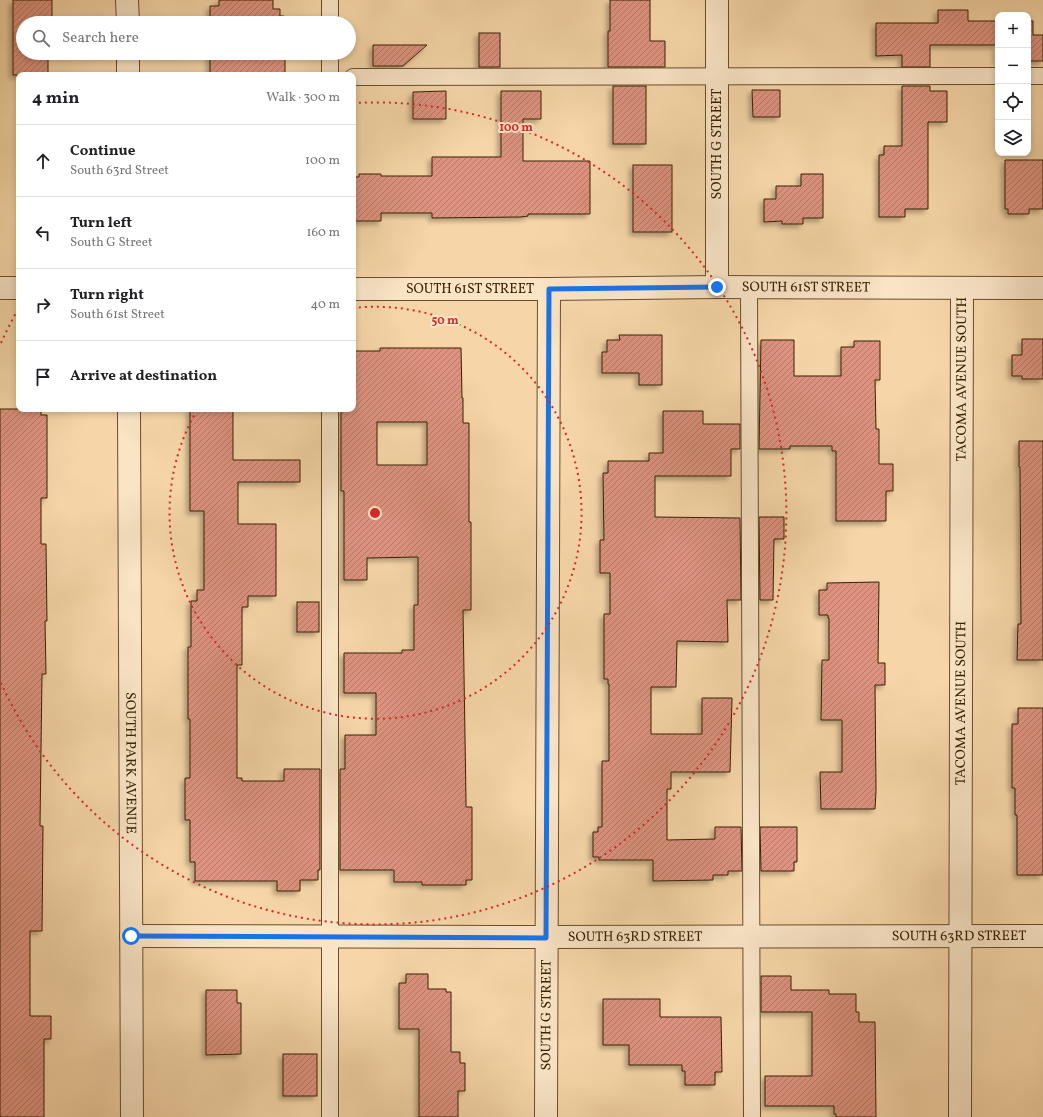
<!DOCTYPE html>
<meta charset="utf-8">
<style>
:root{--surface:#fff;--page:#f6f6f6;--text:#202124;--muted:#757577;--line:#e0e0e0}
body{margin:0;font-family:Vollkorn,serif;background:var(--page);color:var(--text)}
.controls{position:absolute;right:12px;top:12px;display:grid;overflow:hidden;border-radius:8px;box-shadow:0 2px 6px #0003}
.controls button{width:36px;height:36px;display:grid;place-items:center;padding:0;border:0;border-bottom:1px solid var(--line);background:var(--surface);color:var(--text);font:20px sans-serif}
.stop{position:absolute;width:12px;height:12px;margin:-9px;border:3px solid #1a73e8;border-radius:50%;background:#fff}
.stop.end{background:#1a73e8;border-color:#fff;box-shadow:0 1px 4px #0008}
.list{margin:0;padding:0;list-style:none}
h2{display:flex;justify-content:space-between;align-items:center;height:52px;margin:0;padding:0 16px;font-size:17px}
h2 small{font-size:13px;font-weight:400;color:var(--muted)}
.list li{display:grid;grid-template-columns:26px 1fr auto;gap:12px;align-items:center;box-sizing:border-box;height:72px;padding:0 16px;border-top:1px solid var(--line)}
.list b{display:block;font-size:15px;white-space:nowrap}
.list p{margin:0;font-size:13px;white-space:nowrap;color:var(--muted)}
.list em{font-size:13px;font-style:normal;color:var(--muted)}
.icon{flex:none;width:22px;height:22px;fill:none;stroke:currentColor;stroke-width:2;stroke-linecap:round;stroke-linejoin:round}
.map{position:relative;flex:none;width:1043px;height:1117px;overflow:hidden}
.search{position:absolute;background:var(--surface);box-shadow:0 2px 6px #0003;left:16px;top:16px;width:340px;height:44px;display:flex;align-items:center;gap:10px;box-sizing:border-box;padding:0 14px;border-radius:22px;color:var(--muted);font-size:15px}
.panel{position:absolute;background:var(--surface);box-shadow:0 2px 6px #0003;left:16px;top:72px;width:340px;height:340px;border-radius:8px}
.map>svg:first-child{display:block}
</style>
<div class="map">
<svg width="1043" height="1117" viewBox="0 0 1043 1117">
<defs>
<pattern id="building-hatch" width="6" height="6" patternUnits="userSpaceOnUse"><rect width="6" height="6" fill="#de9380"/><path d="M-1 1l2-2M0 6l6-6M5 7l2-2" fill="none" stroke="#b57866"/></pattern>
<filter id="shadow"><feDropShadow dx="-3.5" dy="3.5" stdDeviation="2" flood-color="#0004"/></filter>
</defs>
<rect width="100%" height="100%" fill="#f6d6a8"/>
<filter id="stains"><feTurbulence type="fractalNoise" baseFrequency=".005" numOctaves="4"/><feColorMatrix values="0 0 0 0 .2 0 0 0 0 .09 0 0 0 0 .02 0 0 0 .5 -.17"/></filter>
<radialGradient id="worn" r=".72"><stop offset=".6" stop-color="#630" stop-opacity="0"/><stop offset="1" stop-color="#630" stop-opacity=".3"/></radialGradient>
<!-- building -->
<g fill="url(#building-hatch)" stroke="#382101" fill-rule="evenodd" filter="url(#shadow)">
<path d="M13 0H52V23H23V53H48V75H13Z"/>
<path d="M219 0H273V9H280V16H284V23H210V6H219Z"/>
<path d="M610 0H650V41H665V67H608V31H610Z"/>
<path d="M938 10H968V21H998V61H997V45H930V67H902V55L876 56V23H938Z"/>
<path d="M1028 21H1033V35H1043V61H1028Z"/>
<rect x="479" y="33" width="21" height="34"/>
<path d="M373 45H427L403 66H373Z"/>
<path d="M210 53H285V75L210 74Z"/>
<rect x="613" y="86" width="33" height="58"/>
<path d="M902 86H930V91H947V122H928V209H905V217H879V155H884V146H902Z"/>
<path d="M752 90H780V117H753Z"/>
<path d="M446 91V119H413V92Z"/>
<path d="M501 91H541V119H523V161H590V214H528V216L521 217 432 218V213H381V221H355V177H359V174H381V176H432V157H501Z"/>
<path d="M1005 160H1043V209H1029V214H1008V209H1005Z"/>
<rect x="633" y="165" width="39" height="67"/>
<path d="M801 174H823V218H803V224H782V221L764 222V199H776V186H801Z"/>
<path d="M619 335H662V385H639V373H602V352H607V340H620Z"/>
<path d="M1022 339H1043V379H1022V376H1012V355H1022Z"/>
<path d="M761 340H794V376H841V347H854V341H880V380H875L876 429H879V464H893V491H886V521H836V451H832V446H790V449H759Z"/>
<path d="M380 348H461L462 398H463V423H469V522H471V610H463L466 800V807H472V880H466V885H422V882H394V870H340V769H345V735H376V693H344V653H402V650H414V605H418V557L367 558V580H344V491H341V409H353V351H380ZM377 422H427V465H377Z"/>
<path d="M0 409H41V415H47V498H41V544H46L47 621H45L46 674H42L40 826H43L42 931H30V1016H51V1039H44V1117H0Z"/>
<path d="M190 409H233V460H300V482H238V524H276V596H248V607H242V665H237V778H242V781H284V769H320V870H318V880H300V891H277V881H195V862H190V820H185V778H190V719H188V647H191V601H197V590H204V511H190Z"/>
<path d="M663 411H703V424H740V449H731V476H655V517L740 518 741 600H727L728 642 677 641 676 687H651V734H702V698H732L730 772H671V789H667V840L715 839V827H741L742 871H728V875H713V880L653 881V860H599V857H593V832H598V827H602V761H609V684H608V679H604V614H610V573H600V540H604L603 473H608V461H649V453H663Z"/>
<path d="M1019 441H1043V660H1017L1018 624H1021L1020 467H1019Z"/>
<path d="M759 517H784V539H774L773 600H760Z"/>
<path d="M879 582 878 663H885V685H875L876 791 875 809H821L820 772H842V720H821L822 660H829V618H828V615H819V590H827V583Z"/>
<rect x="297" y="602" width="22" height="30"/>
<path d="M1018 708H1043V875H1017V815H1015V788H1012V724H1018Z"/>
<path d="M760 827H797V862H794V871H761Z"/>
<path d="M406 974H428V989H446V992H451V1052H460V1063H465V1091H458V1117H419V1029H399V983H406Z"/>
<path d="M761 976H791V990H829V994H856V1012H859V1022H875L876 1117H836V1114H834V1106H765V1076H812V1012H761Z"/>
<path d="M206 990H237V1003H241V1054L206 1055Z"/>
<path d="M603 999H660V1017H721L722 1072H715V1085H685V1071H682V1065H629V1045H603Z"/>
<rect x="283" y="1054" width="34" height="42"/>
</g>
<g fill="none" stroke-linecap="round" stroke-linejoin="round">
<defs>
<g id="service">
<path d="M330 0V23"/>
<path d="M330 53V75"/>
<path d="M1028 76H1043"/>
<path d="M353 77 998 76"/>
<path d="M749 288 752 1117"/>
<path d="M330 1117V409"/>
</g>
<g id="minor">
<path d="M127 0 128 23"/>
<path d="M128 53V75"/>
<path d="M717 287V0"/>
<path d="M0 288H19"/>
<path id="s1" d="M353 289H549L717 287 1043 288"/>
<path id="s2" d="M129 409 132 1117"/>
<path id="s3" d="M131 936 546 937 1043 936"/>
<path id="s4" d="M546 1117 549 289"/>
<path id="s5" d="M960 1117 962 288"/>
</g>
</defs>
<!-- service casing -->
<use href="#service" stroke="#684e2b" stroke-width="18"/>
<!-- minor casing -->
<use href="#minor" stroke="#684e2b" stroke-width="24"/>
<!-- service -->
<use href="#service" stroke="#f9e4c6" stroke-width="16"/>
<!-- minor -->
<use href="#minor" stroke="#f9e4c6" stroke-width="22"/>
</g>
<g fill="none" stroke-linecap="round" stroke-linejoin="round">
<!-- route -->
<path stroke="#1a73e8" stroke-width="5" d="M131 936 546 938 549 289 717 287"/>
</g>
<!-- distance rings -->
<g fill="none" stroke="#d62828" stroke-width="2" stroke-dasharray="2 4">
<path d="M353 308A206 206 0 1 1 197 410"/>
<path d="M1 343A411 411 0 0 1 17 311M353 103A411 411 0 1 1 1 683"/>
</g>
<g text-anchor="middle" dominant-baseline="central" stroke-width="4" stroke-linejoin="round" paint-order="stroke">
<!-- street labels -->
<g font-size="14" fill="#382101" stroke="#f9e4c6">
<text transform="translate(717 144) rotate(-90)">SOUTH G STREET</text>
<text stroke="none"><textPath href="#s1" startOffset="453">SOUTH 61ST STREET</textPath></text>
<text stroke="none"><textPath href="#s1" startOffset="117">SOUTH 61ST STREET</textPath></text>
<text stroke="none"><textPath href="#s5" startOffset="738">TACOMA AVENUE SOUTH</textPath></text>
<text stroke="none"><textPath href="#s5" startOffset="414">TACOMA AVENUE SOUTH</textPath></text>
<text stroke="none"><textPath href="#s2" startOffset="354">SOUTH PARK AVENUE</textPath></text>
<text stroke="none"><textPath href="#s3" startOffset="828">SOUTH 63RD STREET</textPath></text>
<text stroke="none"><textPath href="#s3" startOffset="504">SOUTH 63RD STREET</textPath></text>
<text stroke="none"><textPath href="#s4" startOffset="102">SOUTH G STREET</textPath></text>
</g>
</g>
<circle cx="375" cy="513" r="6" fill="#d62828" stroke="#f9e4c6" stroke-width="2"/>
<g font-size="12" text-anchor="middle" font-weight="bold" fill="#d62828" stroke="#f9e4c6" stroke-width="4" stroke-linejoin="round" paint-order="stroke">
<text x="516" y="131">100 m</text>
<text x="445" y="324">50 m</text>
</g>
<rect width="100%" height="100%" filter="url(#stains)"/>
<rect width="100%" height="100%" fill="url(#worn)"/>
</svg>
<div class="controls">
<button>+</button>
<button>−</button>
<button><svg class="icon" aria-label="locate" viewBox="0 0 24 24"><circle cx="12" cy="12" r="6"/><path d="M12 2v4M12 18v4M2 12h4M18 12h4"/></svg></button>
<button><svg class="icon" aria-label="layers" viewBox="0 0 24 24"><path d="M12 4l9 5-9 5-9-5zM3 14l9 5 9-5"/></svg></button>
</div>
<div class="stop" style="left:131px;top:936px"></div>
<div class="stop end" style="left:717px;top:287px"></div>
<div class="search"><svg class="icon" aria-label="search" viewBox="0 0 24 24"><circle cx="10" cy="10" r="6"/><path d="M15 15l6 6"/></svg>Search here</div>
<section class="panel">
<h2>4 min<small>Walk · 300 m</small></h2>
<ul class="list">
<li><svg class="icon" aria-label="ahead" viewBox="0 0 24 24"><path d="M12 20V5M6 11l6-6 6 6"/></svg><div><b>Continue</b><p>South 63rd Street</p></div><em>100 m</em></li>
<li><svg class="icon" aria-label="left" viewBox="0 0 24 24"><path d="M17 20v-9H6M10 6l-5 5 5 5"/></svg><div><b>Turn left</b><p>South G Street</p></div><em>160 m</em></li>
<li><svg class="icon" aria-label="right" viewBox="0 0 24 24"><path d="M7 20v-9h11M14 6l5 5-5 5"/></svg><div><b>Turn right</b><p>South 61st Street</p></div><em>40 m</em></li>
<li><svg class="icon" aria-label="arrive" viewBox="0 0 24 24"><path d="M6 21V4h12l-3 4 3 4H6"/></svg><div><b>Arrive at destination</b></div></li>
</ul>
</section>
</div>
